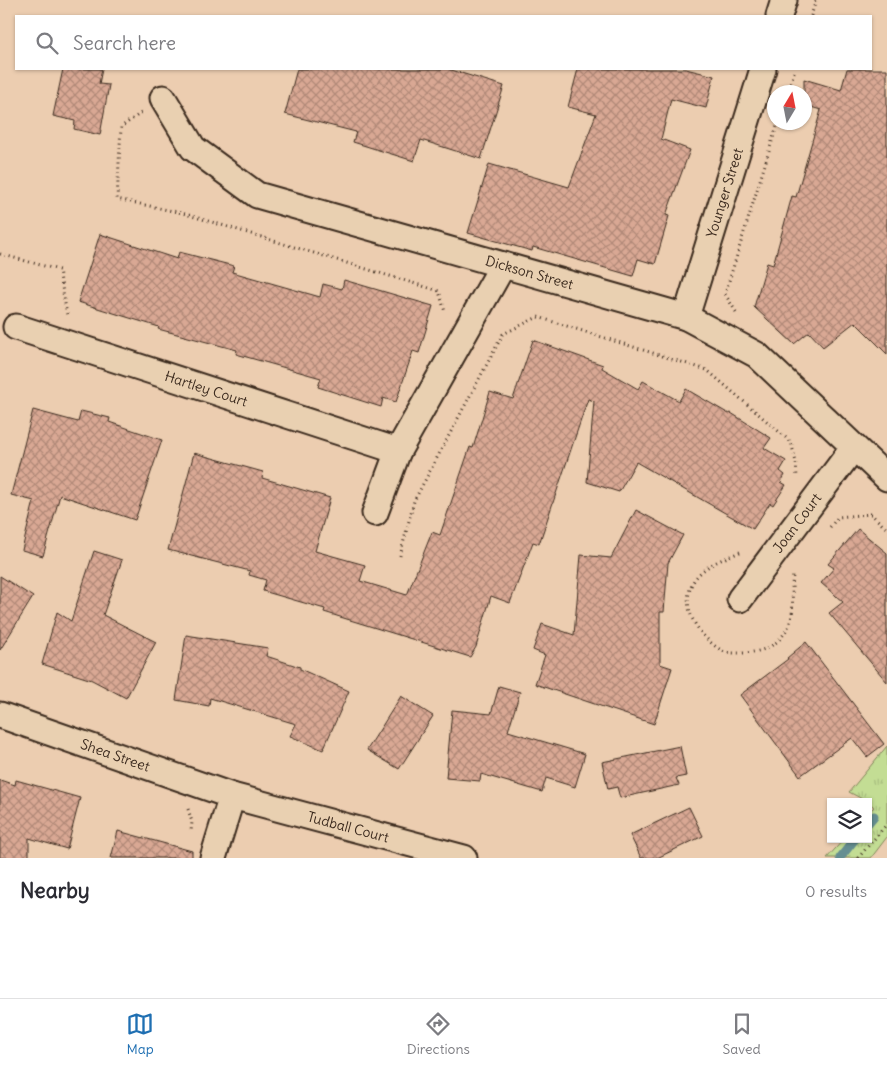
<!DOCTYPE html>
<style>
:root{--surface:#fff;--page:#f7f7f7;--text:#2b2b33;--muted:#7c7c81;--line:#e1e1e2;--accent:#1f6fb2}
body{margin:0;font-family:Delius,sans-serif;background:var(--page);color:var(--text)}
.controls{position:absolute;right:15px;bottom:15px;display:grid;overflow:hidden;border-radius:0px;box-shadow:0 1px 4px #0004}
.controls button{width:45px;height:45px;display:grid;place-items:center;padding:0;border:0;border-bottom:1px solid var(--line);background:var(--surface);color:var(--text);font:25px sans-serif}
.compass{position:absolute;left:767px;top:85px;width:45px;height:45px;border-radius:50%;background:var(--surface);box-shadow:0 1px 4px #0004;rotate:10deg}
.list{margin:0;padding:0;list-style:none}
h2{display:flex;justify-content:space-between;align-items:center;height:65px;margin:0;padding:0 20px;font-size:21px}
h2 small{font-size:16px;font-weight:400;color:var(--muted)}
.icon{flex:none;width:28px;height:28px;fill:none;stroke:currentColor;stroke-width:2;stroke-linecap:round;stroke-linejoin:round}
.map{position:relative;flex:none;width:887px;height:858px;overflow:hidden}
.search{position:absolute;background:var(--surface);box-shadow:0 1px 4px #0004;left:15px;right:15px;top:15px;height:55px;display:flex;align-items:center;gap:12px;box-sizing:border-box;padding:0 18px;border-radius:0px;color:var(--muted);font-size:19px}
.sheet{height:140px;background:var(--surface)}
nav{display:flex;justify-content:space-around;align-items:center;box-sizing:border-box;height:70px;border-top:1px solid var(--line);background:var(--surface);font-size:14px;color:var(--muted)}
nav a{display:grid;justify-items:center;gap:2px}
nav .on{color:var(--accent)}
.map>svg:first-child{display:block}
</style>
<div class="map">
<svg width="887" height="858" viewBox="0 0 887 858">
<defs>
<pattern id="grass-tufts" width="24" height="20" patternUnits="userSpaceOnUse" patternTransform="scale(1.25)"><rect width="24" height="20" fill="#c3dd94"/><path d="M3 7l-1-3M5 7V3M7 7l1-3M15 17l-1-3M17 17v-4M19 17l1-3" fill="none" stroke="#a8be7f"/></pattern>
<pattern id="building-cross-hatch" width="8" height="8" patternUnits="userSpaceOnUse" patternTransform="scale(1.25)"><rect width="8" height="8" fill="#d9a894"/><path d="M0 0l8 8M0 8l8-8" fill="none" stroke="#b18978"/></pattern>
</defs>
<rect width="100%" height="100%" fill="#eccdb0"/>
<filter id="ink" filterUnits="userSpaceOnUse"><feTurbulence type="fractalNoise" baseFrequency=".02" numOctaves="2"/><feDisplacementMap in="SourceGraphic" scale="10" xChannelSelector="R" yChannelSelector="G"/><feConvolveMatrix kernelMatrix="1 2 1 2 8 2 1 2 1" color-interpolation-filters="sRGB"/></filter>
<g filter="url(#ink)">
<!-- grass -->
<path fill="url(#grass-tufts)" stroke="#7f8459" d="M887 746V837L871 858H827L844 839H868V813L874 807 868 802 849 792Z"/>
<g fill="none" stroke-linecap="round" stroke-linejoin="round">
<!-- stream -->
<g stroke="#658e91" stroke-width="9">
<path d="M868 823 874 816"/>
<path d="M840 858 855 839"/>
</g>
</g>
<!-- building -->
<g fill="url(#building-cross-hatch)" stroke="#3b2a1e">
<path d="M63 69H102L99 84 109 85 100 135 74 129 75 121 53 116Z"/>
<path d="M297 69H448L504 86 481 159 421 140 414 161 353 142 356 132 285 114Z"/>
<path d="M578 69H686L714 76 706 108 671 99 661 139 690 150 666 215 669 216 655 264 638 259 633 276 533 247 532 251 468 233 489 164 569 187 596 114 568 107Z"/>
<path d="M847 69H887V354L855 322 823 347 809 332 794 344 754 307 767 263 773 265 792 196 796 197 821 110 804 105V79L841 90Z"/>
<path d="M100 234 177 259 179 252 234 266 232 272 320 297 323 284 342 289 344 280 433 306 419 353 413 351 396 402 383 398 381 407 318 387 321 378 236 354 237 350 158 329 159 327 78 302Z"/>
<path d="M533 340 603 365 602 368 638 389 643 381 679 401 686 389 729 414 731 413 771 438 764 448 786 461 780 471 785 475 781 482 786 485 773 505 770 503 753 529 636 462 619 492 587 482 594 401 588 399 539 544 533 542 510 603 491 596 476 647 470 657 324 612 325 609 263 591 266 580 249 575 250 571 168 550 194 453 263 472 262 478 330 498 315 551 365 565 360 581 407 595 432 532 440 535 470 447 473 448 490 392 513 399Z"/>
<path d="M33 410 78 422 81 411 110 418 109 422 162 440 135 520 60 495 43 556 22 550 34 501 11 495Z"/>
<path d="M636 510 683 535 668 563 664 612H660V664L672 668 654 724 535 684 545 655 533 650 542 624 574 635 581 555 611 558Z"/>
<path d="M858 529 887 553V682L829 613 843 602 821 583 834 568 828 564Z"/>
<path d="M94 551 122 560 103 615 156 642 126 698 92 680 42 664 57 612 71 621Z"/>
<path d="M0 576 33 597 0 650Z"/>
<path d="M186 635 268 648 266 656 300 667V669L349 691 323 750 290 736 296 724 210 698 209 706 176 700Z"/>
<path d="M806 642 884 744 867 757 852 738 800 776 740 695 788 659 787 658Z"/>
<path d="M499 686 520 692 508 731 585 754 575 787 546 778 542 792 481 774 480 781 446 778 452 710 491 714Z"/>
<path d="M401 696 433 716 399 769 367 750Z"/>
<path d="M680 746 686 776 676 778 679 785 620 798 617 787 608 789 602 762Z"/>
<path d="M0 780 15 785 16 780 80 798 67 849 29 838V858H0Z"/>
<path d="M689 807 703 836 657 858H641L630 835Z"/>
<path d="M118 831 192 851V858H111Z"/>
</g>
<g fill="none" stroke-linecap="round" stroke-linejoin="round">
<defs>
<g id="street">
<path d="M779 16 784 0"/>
<path id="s1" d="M163 98 193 148 257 195 686 317 757 355 887 478"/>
<path id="s2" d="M686 317 763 69"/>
<path id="s3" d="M16 327 398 451"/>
<path d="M375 513 398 451 503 265"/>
<path id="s4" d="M740 599 854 447"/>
<path id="s5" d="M0 715 232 796 464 858"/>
<path d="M213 858 232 796"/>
</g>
</defs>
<!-- street casing -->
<use href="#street" stroke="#3b2a1e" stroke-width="29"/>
<!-- path -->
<g stroke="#3b2a1e" stroke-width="3" stroke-dasharray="1 4" stroke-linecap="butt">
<path d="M811 16 816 0"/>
<path d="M788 92 795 69"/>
<path d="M141 113 121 127 117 199 182 213 439 291 445 312"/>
<path d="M0 254 59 270 67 315"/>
<path d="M736 312 725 294 778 122"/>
<path d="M830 527 838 517 871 514 887 529"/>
<path d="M740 552C724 559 706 564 695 579 677 605 698 636 721 650 725 653 734 653 739 653 761 653 779 647 789 625 796 609 790 592 793 576"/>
<path d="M400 556 414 501 503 334 538 317 707 370 791 442 796 462 797 478"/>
<path d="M188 809 192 822 191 832"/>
<path d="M858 858 887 824"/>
</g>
<!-- street -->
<use href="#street" stroke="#e9d0b1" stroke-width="25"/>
</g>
</g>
<g text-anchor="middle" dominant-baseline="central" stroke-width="4.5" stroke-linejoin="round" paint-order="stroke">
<!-- street labels -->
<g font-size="14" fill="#3b2a1e" stroke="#e9d0b1">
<text stroke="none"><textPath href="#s2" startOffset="130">Younger Street</textPath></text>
<text stroke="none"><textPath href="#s1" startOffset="421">Dickson Street</textPath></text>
<text stroke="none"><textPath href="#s3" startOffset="200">Hartley Court</textPath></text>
<text stroke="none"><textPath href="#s4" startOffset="95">Joan Court</textPath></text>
<text stroke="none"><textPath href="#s5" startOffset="122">Shea Street</textPath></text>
<text stroke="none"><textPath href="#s5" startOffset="366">Tudball Court</textPath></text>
</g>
</g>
</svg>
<div class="controls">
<button><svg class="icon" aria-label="layers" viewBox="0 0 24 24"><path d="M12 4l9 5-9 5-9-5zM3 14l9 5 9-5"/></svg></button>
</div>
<svg class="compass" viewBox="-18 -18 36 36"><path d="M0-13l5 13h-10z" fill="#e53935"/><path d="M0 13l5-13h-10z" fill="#7c7c81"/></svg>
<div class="search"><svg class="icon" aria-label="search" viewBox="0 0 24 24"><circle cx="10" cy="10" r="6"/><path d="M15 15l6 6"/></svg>Search here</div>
</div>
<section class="sheet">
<h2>Nearby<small>0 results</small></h2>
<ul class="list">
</ul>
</section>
<nav>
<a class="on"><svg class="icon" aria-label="map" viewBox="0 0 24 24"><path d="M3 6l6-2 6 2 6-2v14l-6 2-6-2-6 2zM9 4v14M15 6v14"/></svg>Map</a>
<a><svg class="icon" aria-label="directions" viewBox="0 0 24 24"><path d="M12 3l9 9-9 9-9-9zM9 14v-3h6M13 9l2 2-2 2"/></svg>Directions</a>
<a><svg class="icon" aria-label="saved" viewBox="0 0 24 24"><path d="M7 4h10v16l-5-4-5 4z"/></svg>Saved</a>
</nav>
